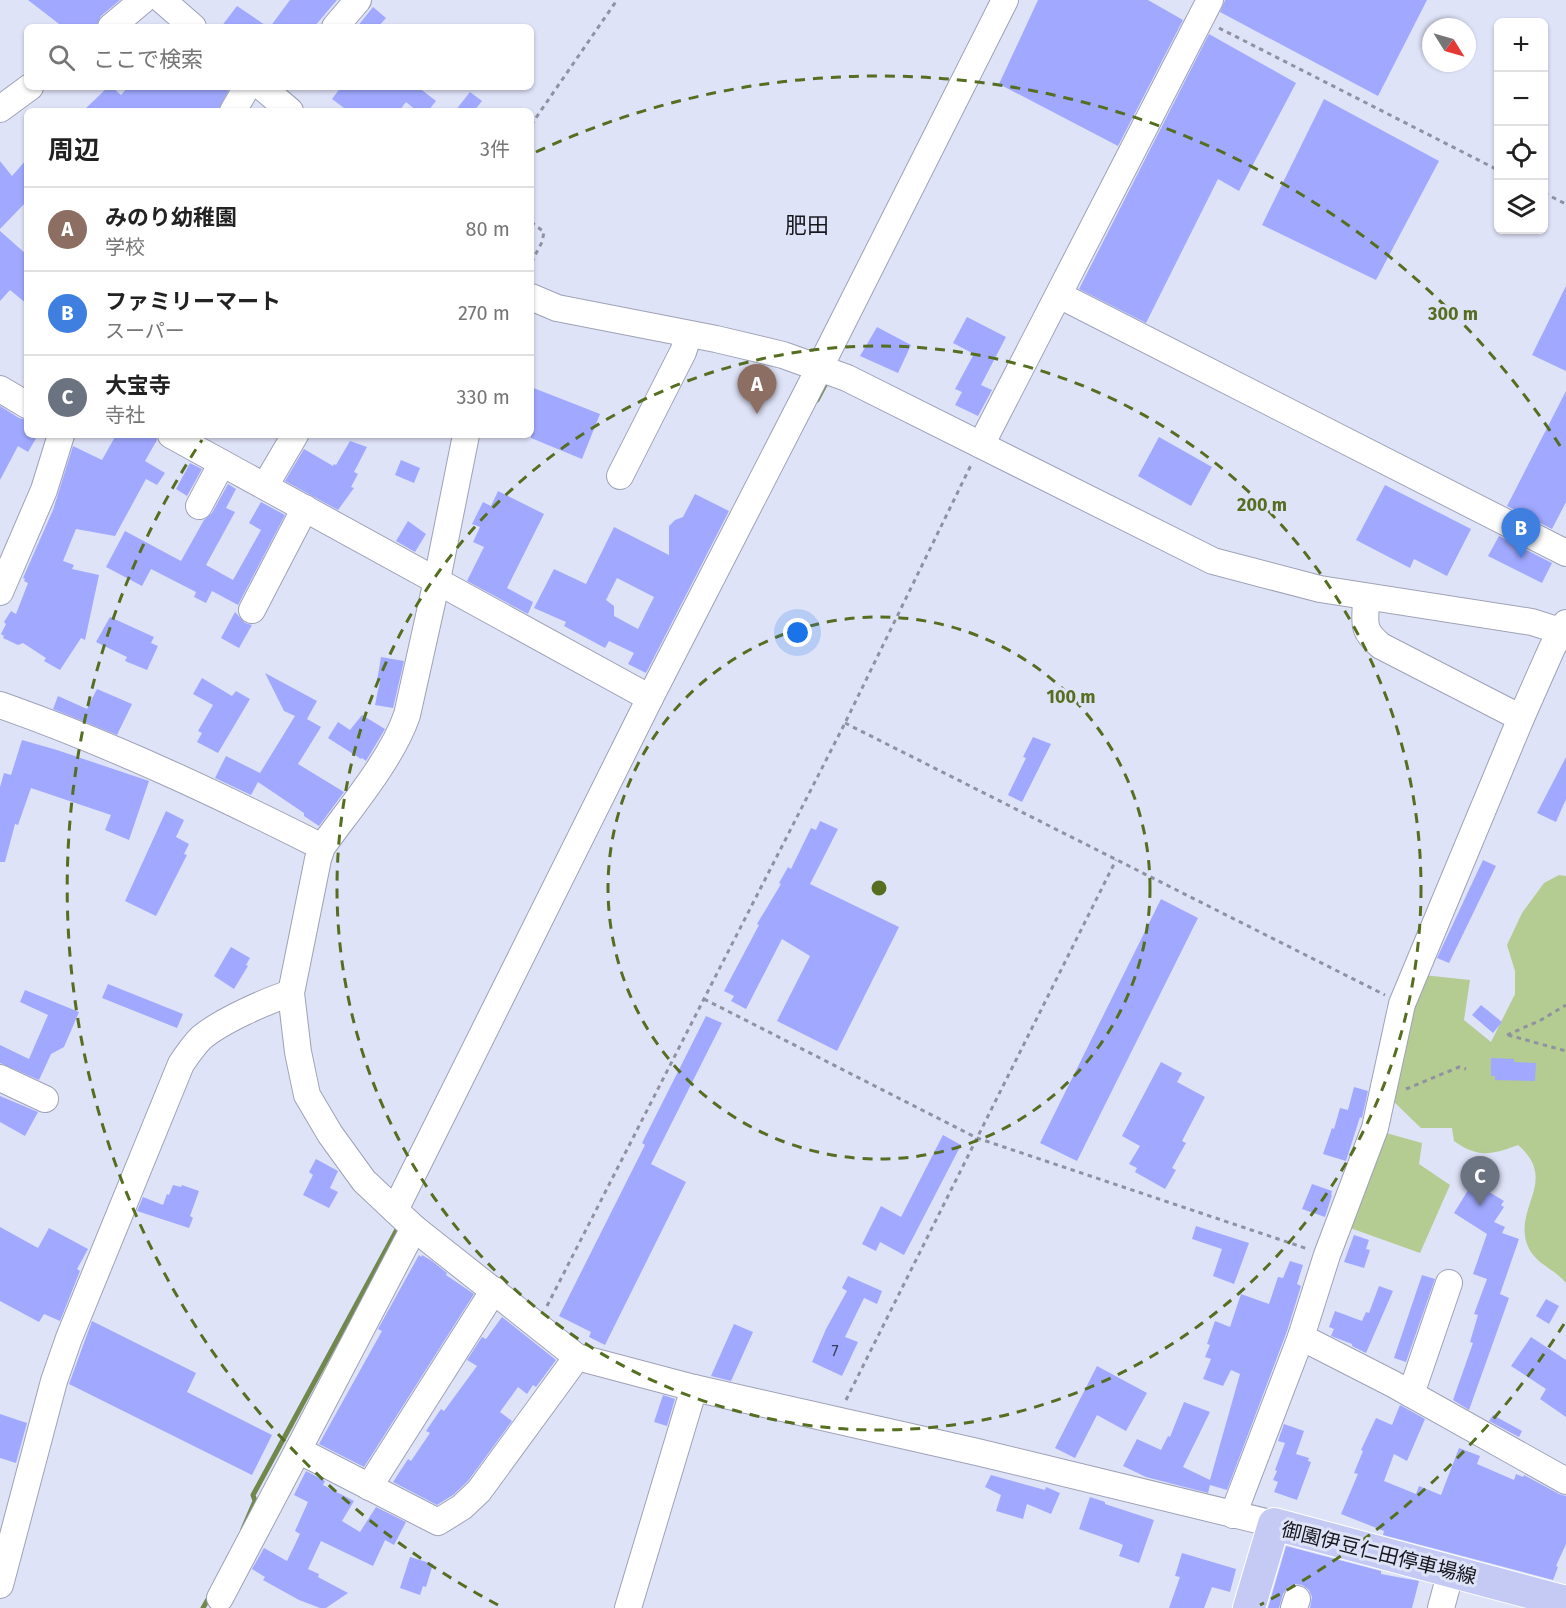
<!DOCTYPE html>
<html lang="ja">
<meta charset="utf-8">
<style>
:root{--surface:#fff;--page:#f2f2f2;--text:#222;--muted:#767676;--line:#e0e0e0;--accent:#556e20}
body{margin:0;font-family:"Fira Sans","Noto Sans JP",sans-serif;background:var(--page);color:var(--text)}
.controls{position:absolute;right:18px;top:18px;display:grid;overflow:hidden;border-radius:9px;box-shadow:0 2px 4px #0004}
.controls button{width:54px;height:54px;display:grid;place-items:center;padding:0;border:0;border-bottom:2px solid var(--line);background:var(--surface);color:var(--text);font:30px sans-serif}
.compass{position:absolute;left:1422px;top:18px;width:54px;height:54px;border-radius:50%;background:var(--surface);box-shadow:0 2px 4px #0004;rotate:127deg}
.you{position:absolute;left:798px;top:633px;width:21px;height:21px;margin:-15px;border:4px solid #fff;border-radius:50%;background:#1a73e8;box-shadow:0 0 0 9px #1a73e833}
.badge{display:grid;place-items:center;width:39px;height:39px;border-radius:50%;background:var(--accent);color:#fff;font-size:20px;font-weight:700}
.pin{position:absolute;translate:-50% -50px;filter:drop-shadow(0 2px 3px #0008)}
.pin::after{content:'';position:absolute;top:32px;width:21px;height:18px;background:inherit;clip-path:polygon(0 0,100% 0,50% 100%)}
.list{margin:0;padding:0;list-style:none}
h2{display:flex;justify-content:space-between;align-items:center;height:78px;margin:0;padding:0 24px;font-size:26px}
h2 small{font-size:20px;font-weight:400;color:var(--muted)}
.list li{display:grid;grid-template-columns:39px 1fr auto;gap:18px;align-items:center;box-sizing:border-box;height:84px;padding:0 24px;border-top:2px solid var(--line)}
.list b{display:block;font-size:22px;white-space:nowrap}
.list p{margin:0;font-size:20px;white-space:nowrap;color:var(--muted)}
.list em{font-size:20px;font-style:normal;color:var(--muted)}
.icon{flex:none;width:33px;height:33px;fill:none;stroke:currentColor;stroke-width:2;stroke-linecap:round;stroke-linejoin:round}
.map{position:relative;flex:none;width:1566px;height:1608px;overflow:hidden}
.search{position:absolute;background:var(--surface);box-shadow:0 2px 4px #0004;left:24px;top:24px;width:510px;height:66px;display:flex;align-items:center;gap:15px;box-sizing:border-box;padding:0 21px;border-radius:9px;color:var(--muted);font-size:22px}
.panel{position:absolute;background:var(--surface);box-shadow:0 2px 4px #0004;left:24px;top:108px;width:510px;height:330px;border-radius:9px}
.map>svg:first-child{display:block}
</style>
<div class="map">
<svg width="1566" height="1608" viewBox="0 0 1566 1608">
<rect width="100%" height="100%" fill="#dfe3f8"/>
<!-- green -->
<g fill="#b4cb91">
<path d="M1559 875 1566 876V1283C1554 1268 1534 1264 1527 1244 1514 1206 1559 1181 1518 1145 1492 1155 1477 1158 1454 1141L1452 1128H1421L1392 1100 1423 975 1470 980 1464 1020 1491 1042 1515 994V971L1507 945 1522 913 1544 883Z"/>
<path d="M1379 1131 1422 1143 1419 1164 1450 1185 1420 1253 1342 1225Z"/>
</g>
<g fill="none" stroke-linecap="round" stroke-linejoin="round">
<!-- stream -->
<g stroke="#71884c" stroke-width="5">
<path d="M817 400 828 379"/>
<path d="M243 1529 255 1501 253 1495 400 1224"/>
<path d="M203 1608 211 1594"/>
</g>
</g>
<!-- building -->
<g fill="#a0a9ff" fill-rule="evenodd">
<path d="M28 0H120L101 16 96 27H63Z"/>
<path d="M290 0H337L314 27H270Z"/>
<path d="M1038 0H1148L1183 20 1118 146 999 84Z"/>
<path d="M1225 0H1427L1378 96 1220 12Z"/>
<path d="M237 6 268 27H221Z"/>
<path d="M373 7 386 18 378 27H357Z"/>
<path d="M1209 34 1296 83 1239 191 1218 179 1146 323 1079 289Z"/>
<path d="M108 87H112L121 95 128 87H230L218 111H83Z"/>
<path d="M341 87H418L436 101 428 111H417L406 102 399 111H348L332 99Z"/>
<path d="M470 92 482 101 474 111H455Z"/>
<path d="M1324 99 1439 161 1376 280 1262 225Z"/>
<path d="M27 159V201L0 229V161L12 176Z"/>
<path d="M0 231 26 254 24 256 27 258V304L10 290 0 301Z"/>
<path d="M1566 286V371L1532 355Z"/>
<path d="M967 317 1006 337 981 385 992 390 978 416 955 405 962 392 955 389 974 354 953 343Z"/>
<path d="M877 327 911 345 898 373 860 356Z"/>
<path d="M531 387 600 414 582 459 531 438Z"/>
<path d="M1566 391V502L1552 529 1507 506Z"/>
<path d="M0 406 19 418 27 420V435H38L28 452 18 446 0 480Z"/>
<path d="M116 435H156L157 440 145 461 165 473 157 485 146 479 115 536 76 529 63 561 74 565 72 569 99 575 85 640 81 638 60 670 44 661 46 658 23 643 18 645 3 638 4 636 1 634 6 624 4 622 11 611 16 614 28 583 24 581 25 579 23 578 53 510 73 446 102 460Z"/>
<path d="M1159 437 1212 467 1191 506 1138 476Z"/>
<path d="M350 441 367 447 354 472 358 474 351 487 354 488 338 510 285 481 304 449 333 466 334 464 336 465Z"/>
<path d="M401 460 420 468 414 483 395 475Z"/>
<path d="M190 463 202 469 187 496 176 489Z"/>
<path d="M228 484 236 489 226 508 235 512 206 565 233 580 261 530 249 523 261 502 285 515 238 605 212 591 206 603 194 597 196 592 151 569 142 586 106 567 125 531 181 561 204 520 212 513Z"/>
<path d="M1385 485 1471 529 1447 576 1414 559 1410 568 1356 540Z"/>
<path d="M498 491 544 514 507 588 533 602 528 614 467 581 484 547 473 542 480 527 472 524 483 502 491 506Z"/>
<path d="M695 494 729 511 646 673 628 664 634 653 609 641 605 648 564 626 566 622 534 608 554 569 586 584 614 527 669 555V526L675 520 683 517ZM617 578 654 597 638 629 614 616V606L606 600Z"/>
<path d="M408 521 426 534 415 552 396 541Z"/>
<path d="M1499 536 1552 563 1542 583 1488 556Z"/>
<path d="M235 612 245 623 252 625 239 648 221 638Z"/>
<path d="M110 617 154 637 151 643 158 646 147 670 125 661 127 657 96 642Z"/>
<path d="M381 657 404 661 393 708 375 705 380 681H377Z"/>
<path d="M265 673 317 701 307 719 321 727 298 764 344 792 319 826 304 816V813L258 782 251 795 215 778 226 756 260 773 295 716 284 711Z"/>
<path d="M202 678 232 696 236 691 250 699 218 753 197 742 202 733 198 731 213 705 193 694Z"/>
<path d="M97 689 132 704 117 735 53 709 58 696 87 709Z"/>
<path d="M362 715 385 729 366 761 362 758 361 759 328 738 338 722 350 730Z"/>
<path d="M1033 737 1051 744 1022 802 1008 795 1026 758 1023 757Z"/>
<path d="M22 740 57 750 149 781 129 840 105 830 111 815 31 788 18 825 15 824 5 862H0V787L4 773 11 775Z"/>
<path d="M1566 757V799L1556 822 1537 813Z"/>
<path d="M166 811 184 820 176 837 189 844 184 854 187 855 156 916 125 901Z"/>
<path d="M820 821 838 829 810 884 899 927 837 1051 777 1021 810 956 782 939 746 1009 731 1001 734 996 724 991 759 925 757 924 781 884 779 883 788 867 791 869 811 828 816 830Z"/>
<path d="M1483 860 1496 866 1449 963 1437 958Z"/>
<path d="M1161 899 1198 918 1077 1161 1040 1143Z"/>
<path d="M231 947 250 958 246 965 248 966 234 989 214 976Z"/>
<path d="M108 984 183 1014 177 1028 102 998Z"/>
<path d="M25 990 79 1012 64 1047 51 1054 39 1080 0 1063V1045L29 1059 48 1015 20 1002Z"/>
<path d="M1481 1005 1502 1022 1493 1033 1472 1015Z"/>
<path d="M706 1016 722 1023 651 1164 686 1182 605 1345 589 1337 591 1332 559 1316 645 1145 642 1143Z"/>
<path d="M1491 1058 1514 1059V1062L1536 1063 1535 1081 1495 1080V1076H1491Z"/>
<path d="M1161 1062 1182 1073 1177 1082 1205 1097 1182 1141 1186 1143 1172 1168 1176 1170 1165 1189 1135 1172 1137 1168 1129 1164 1140 1146 1122 1136Z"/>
<path d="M1354 1087 1368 1091 1362 1118 1360 1117 1346 1161 1323 1154 1332 1128 1334 1129 1340 1108 1348 1110Z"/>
<path d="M0 1096 38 1112 25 1136 0 1122Z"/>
<path d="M943 1135 961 1145 904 1255 880 1242 876 1251 862 1244 881 1206 901 1217Z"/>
<path d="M316 1159 338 1171 330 1188 338 1192 329 1208 303 1195 313 1175 309 1172Z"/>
<path d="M1312 1184 1332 1191 1331 1195H1332L1325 1217 1302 1209Z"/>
<path d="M1476 1184 1504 1201 1501 1205 1504 1207 1494 1222 1505 1227 1502 1233 1519 1239 1500 1294 1509 1298 1469 1410 1453 1400 1473 1343 1470 1342 1478 1315 1474 1314 1487 1279 1473 1274 1487 1234 1454 1213 1470 1187 1473 1188Z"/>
<path d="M173 1185 181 1187 182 1185 199 1191 190 1216 193 1218 189 1228 137 1211 143 1197 163 1205 167 1194 169 1195Z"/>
<path d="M1196 1226 1249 1243 1234 1284 1213 1276 1222 1249 1192 1239Z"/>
<path d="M0 1227 38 1248 49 1228 88 1249 77 1269 80 1271 60 1321 44 1314 39 1322 0 1301Z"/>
<path d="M1354 1235 1369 1240 1366 1249 1370 1250 1364 1268 1344 1262Z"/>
<path d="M419 1255 421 1257 422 1255 432 1261 447 1273 446 1275 474 1294 364 1467 319 1444 382 1331 378 1329Z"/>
<path d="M1290 1261 1303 1265 1297 1284 1301 1286 1287 1331 1227 1490 1210 1485 1208 1493 1146 1477 1123 1466 1137 1439 1161 1450 1168 1436 1170 1437 1184 1402 1210 1412 1183 1467 1210 1480 1240 1374 1231 1370 1223 1386 1203 1379 1211 1359 1205 1357 1210 1345 1207 1344 1215 1321 1230 1327 1241 1294 1269 1304 1278 1277 1283 1278Z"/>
<path d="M1422 1275 1435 1279 1406 1362 1394 1358Z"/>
<path d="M848 1276 882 1291 877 1304 864 1298 845 1337 858 1342 842 1376 812 1362 826 1329 847 1291 842 1288Z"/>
<path d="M1379 1286 1393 1291 1366 1353 1352 1346V1344L1331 1336 1334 1329 1329 1327 1335 1311 1362 1321 1366 1312 1369 1313Z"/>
<path d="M1546 1299 1559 1306 1549 1324 1536 1316Z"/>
<path d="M502 1317 556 1360 536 1387 533 1385 527 1394 518 1387 500 1412 512 1421 468 1481 453 1495 437 1505 393 1482 408 1459 411 1461 430 1433 426 1431 441 1409 444 1411 477 1366 467 1360 482 1337 486 1339Z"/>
<path d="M92 1321 196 1373 187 1392 272 1435 252 1475 69 1384Z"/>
<path d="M734 1324 753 1332 731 1381 711 1376Z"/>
<path d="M1531 1337 1566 1360V1417L1540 1399 1546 1389 1511 1366Z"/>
<path d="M1097 1366 1147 1393 1126 1431 1097 1415 1075 1458 1055 1448Z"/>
<path d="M663 1395 675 1399 667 1426 654 1422Z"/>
<path d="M1400 1405 1425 1419 1407 1461 1394 1454 1384 1481 1416 1494 1419 1486 1441 1495 1459 1448 1480 1456 1477 1464 1514 1480 1516 1474 1523 1477 1524 1475 1559 1494 1566 1496V1544L1556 1566 1558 1567 1553 1580 1383 1535 1384 1531 1341 1514 1358 1474 1354 1473 1363 1451 1361 1450 1376 1418 1392 1425Z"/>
<path d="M0 1414 27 1423 16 1463 0 1458Z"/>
<path d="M1493 1415 1522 1431 1519 1437 1489 1421Z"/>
<path d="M1284 1424 1304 1431 1296 1454 1309 1458 1308 1461 1311 1462 1297 1500 1274 1492 1278 1482 1273 1480 1277 1471 1275 1470 1285 1443 1278 1441Z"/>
<path d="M306 1471 325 1481 323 1485 354 1501 342 1521 360 1532 376 1507 406 1522 394 1545 385 1540 373 1566 321 1541 308 1569 319 1574 318 1577 348 1593 326 1608H320L299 1600 263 1580 265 1577 252 1569 264 1548 287 1561 300 1534 295 1531 308 1502 294 1495Z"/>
<path d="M991 1475 1045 1490 1046 1487 1060 1493 1051 1514 1027 1504 1023 1519 996 1511 1001 1495 985 1487Z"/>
<path d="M1090 1497 1105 1502V1504L1154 1520 1139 1563 1119 1556 1123 1545 1119 1543 1079 1529Z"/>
<path d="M1286 1546 1381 1571V1574L1419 1581 1412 1608H1310L1312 1597 1309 1590 1302 1585 1295 1584 1288 1587 1283 1594 1279 1608H1268Z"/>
<path d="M1182 1553 1236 1569 1230 1592 1212 1587 1204 1608H1169L1180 1577 1175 1576Z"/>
<path d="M410 1557 433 1564 426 1587 423 1586 420 1595 400 1588Z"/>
</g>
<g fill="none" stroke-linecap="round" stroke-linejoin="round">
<defs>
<g id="minor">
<path d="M162 0 193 27"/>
<path d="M111 27 143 0"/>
<path d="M335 27 358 0"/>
<path d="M262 87 290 111"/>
<path d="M0 109 30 87"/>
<path d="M233 111 247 87"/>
<path d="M1059 295 1566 553"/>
<path d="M531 297 557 308 716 339 783 355 847 378 1213 561 1320 589 1532 622 1566 633"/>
<path d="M0 389 27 405"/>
<path d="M171 435 650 698"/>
<path d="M466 435 437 580 407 715C392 759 350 808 322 847L318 859 291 993 298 1052 307 1095 330 1134 364 1181 414 1228 577 1357 694 1388 977 1452 1274 1524"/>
<path d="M981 445 1210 0"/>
<path d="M620 476 683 352 689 334"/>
<path d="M265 486 295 435"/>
<path d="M199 506 222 463"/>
<path d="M0 592 44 490 61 435"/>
<path d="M1366 597C1366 622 1360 629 1381 646L1521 718"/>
<path d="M252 610 305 508"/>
<path d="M0 705C111 744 217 794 322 847"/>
<path d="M0 1078 45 1099"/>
<path d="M395 1210 650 698 820 367 1005 0"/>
<path d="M414 1228 298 1450 438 1522 462 1507 479 1491 577 1357"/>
<path d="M1301 1337 1393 1384 1566 1481"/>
<path d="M1411 1394 1449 1283"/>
<path d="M369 1487 494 1290"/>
<path d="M1233 1515 1301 1337 1327 1255 1375 1128 1402 1004 1521 718 1552 648 1566 623"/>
<path d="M0 1585 54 1381 69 1338 181 1064C187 1055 193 1046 201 1038 221 1021 266 1001 291 993"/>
<path d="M220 1598 298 1450"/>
<path d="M628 1608 694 1388"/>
<path d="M1294 1608 1297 1599"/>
<path d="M1441 1608 1451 1571"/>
</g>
<path id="major" d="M1249 1608 1274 1524 1566 1602"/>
</defs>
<!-- minor casing -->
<use href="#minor" stroke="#9fa2b6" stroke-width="28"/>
<!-- major casing -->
<use href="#major" stroke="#fff" stroke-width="34"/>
<!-- path -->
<g stroke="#9092a2" stroke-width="3" stroke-dasharray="4.5 4.5" stroke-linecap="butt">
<path d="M1219 28 1498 170"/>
<path d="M531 125 617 0"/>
<path d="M1544 193 1566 204"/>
<path d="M531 222 544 232 542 242 531 263"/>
<path d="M845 723 1385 995"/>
<path d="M704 999 977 1138 1308 1249"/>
<path d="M1507 1035 1541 1020 1566 1005"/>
<path d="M1508 1035 1566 1051"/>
<path d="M1406 1089 1459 1067 1466 1069"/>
<path d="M547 1306 845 723 972 463"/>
<path d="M846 1400 1116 860"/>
</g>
<!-- minor -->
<use href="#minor" stroke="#fff" stroke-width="26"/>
<!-- major -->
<use href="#major" stroke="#c5caf4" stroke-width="32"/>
</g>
<!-- distance rings -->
<g fill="none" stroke="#556e20" stroke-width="3" stroke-dasharray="10 8">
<circle cx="879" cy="888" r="271"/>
<circle cx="879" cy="888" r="542"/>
<path d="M1564 1324A812 812 0 0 1 1260 1605M498 1605A812 812 0 0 1 202 440M536 152A812 812 0 0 1 1564 452"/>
</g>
<g text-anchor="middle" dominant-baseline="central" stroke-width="6" stroke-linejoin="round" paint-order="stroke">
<!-- number labels -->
<g font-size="16" fill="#383c56">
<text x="835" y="1351">7</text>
</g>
<!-- street labels -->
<g font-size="20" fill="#16171e" stroke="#dfe3f8">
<text transform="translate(1379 1553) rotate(14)">御園伊豆仁田停車場線</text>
</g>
<!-- quarter labels -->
<g font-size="22" fill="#16171e" stroke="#dfe3f8">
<text x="807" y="225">肥田</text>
</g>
</g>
<circle cx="879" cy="888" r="9" fill="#556e20" stroke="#dfe3f8" stroke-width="3"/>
<g font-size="18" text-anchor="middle" font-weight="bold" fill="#556e20" stroke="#dfe3f8" stroke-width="6" stroke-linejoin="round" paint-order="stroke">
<text x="1453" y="320">300 m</text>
<text x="1262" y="511">200 m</text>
<text x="1071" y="703">100 m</text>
</g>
</svg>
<div class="controls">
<button>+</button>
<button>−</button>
<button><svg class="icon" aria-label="locate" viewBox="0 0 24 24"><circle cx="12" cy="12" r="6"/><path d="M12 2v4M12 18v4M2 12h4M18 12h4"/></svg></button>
<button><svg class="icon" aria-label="layers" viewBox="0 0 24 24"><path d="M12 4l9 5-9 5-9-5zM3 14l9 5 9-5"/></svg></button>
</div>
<svg class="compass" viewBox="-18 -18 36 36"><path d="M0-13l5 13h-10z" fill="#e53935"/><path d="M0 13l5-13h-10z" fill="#767676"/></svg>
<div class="you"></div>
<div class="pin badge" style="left:757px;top:414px;background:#8d6e63">A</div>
<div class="pin badge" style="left:1521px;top:558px;background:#3f7fe0">B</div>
<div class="pin badge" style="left:1480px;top:1206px;background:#6b7280">C</div>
<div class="search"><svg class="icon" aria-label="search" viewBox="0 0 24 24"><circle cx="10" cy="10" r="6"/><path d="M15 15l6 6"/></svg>ここで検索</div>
<section class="panel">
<h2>周辺<small>3件</small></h2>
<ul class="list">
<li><span class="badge" style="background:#8d6e63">A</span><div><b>みのり幼稚園</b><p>学校</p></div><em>80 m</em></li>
<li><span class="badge" style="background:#3f7fe0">B</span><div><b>ファミリーマート</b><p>スーパー</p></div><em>270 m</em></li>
<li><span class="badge" style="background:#6b7280">C</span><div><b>大宝寺</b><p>寺社</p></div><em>330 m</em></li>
</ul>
</section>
</div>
